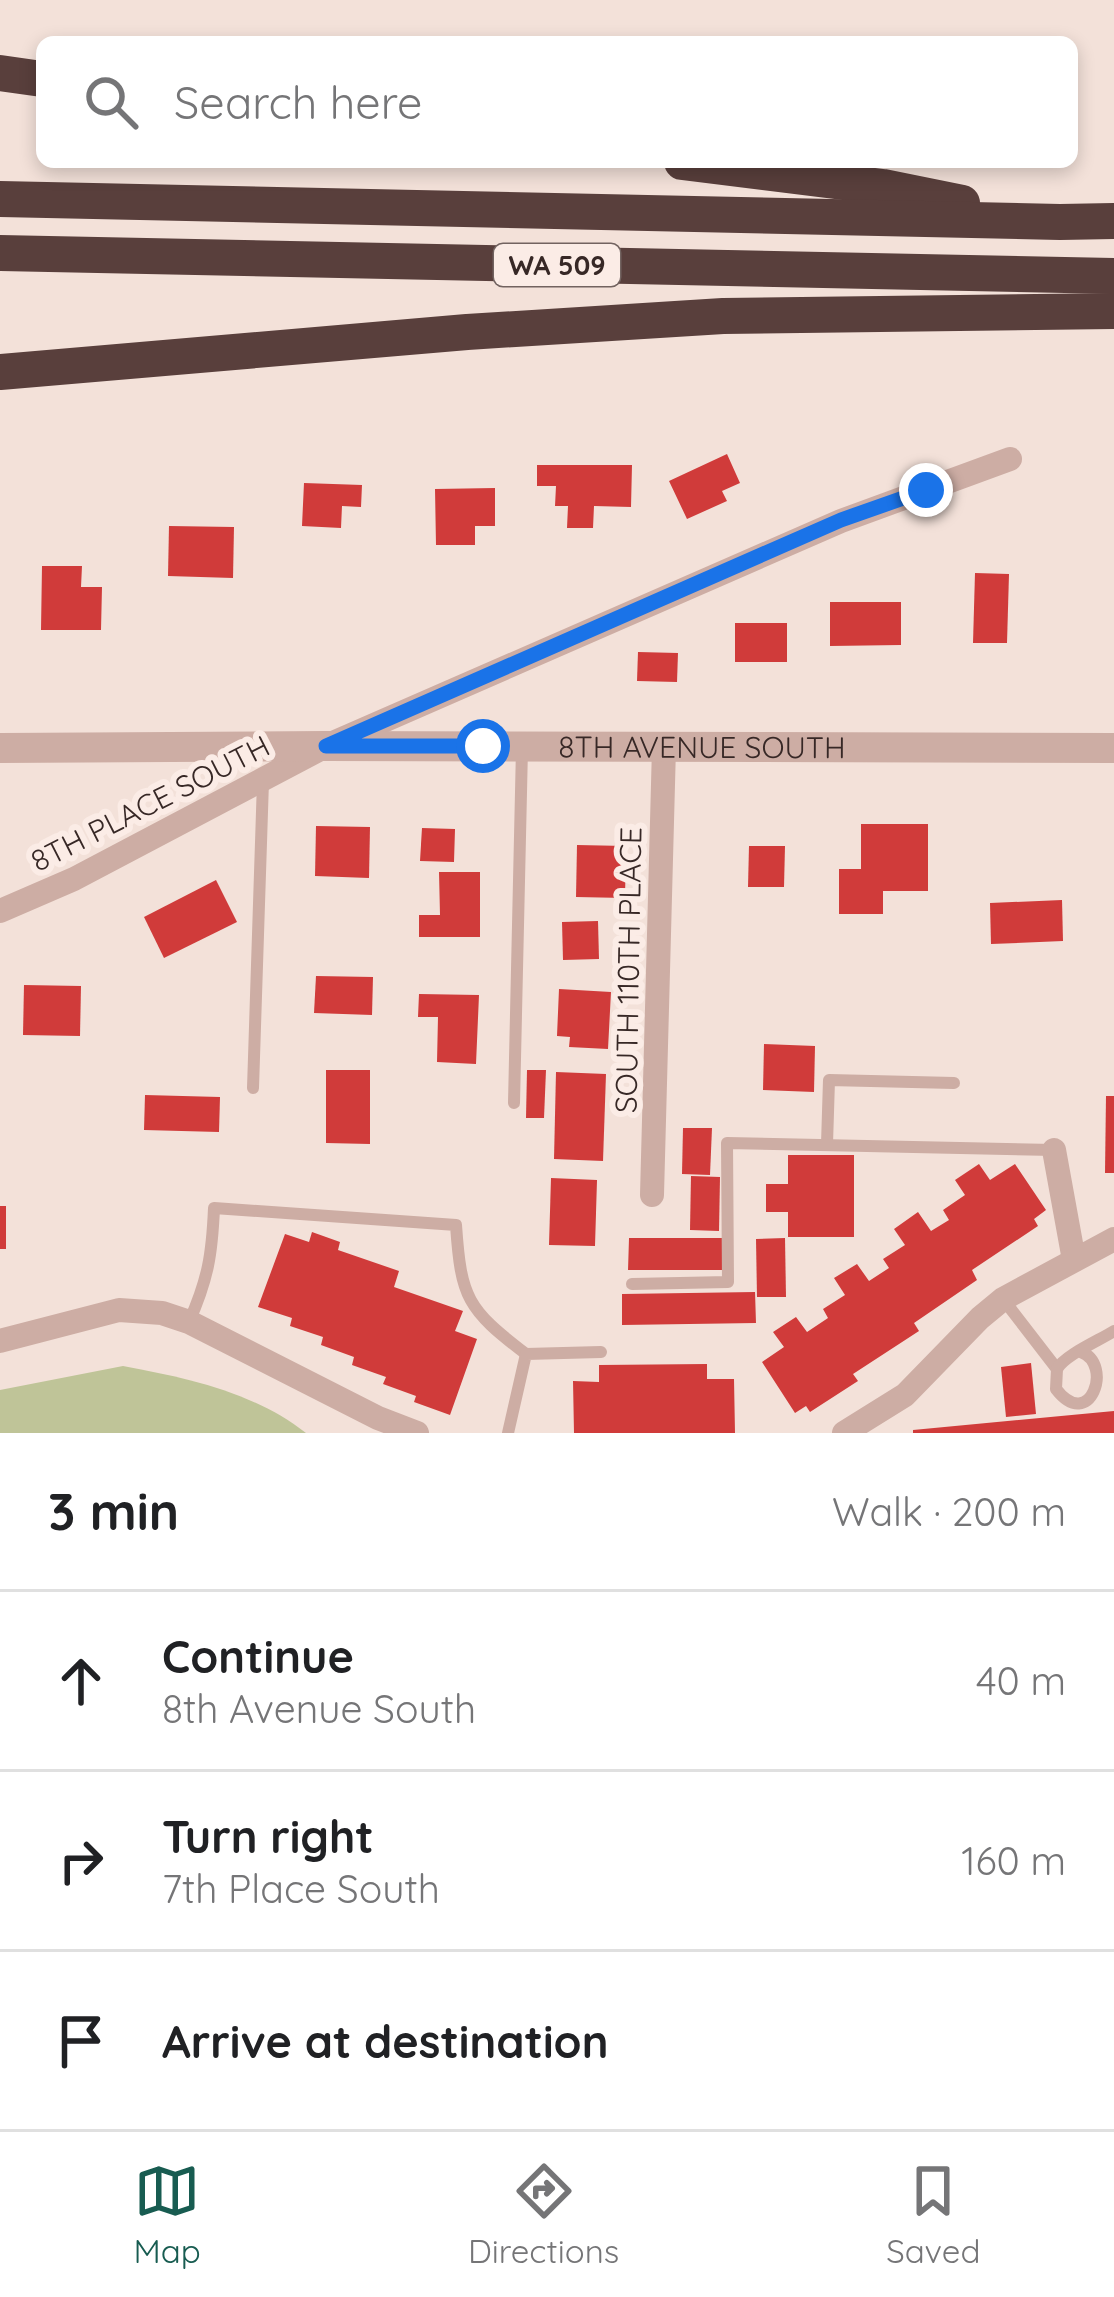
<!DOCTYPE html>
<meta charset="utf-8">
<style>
:root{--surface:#fff;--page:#f2f2f2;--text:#202124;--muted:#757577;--line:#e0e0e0;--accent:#185c51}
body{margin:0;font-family:Quicksand,sans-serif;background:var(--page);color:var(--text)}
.stop{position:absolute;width:36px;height:36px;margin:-27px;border:9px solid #1a73e8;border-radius:50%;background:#fff}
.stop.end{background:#1a73e8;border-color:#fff;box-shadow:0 3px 12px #0008}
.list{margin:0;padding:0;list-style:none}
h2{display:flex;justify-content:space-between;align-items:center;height:156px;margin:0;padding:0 48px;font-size:51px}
h2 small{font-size:39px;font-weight:400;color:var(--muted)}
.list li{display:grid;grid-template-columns:78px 1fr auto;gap:36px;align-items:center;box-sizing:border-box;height:180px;padding:0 48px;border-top:3px solid var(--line)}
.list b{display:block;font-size:45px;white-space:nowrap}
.list p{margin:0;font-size:39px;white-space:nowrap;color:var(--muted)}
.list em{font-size:39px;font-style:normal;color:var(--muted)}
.icon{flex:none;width:66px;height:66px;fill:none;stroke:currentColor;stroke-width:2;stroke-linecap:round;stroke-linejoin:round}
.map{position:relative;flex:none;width:1114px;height:1433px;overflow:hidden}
.search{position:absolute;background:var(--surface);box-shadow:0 6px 18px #0003;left:36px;right:36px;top:36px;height:132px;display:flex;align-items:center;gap:30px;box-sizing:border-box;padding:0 42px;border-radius:18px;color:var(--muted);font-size:45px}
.sheet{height:696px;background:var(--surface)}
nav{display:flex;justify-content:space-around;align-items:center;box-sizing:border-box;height:168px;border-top:3px solid var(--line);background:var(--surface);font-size:33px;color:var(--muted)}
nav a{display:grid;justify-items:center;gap:6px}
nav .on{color:var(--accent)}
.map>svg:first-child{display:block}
</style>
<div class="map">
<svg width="1114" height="1433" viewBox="0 0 1114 1433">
<rect width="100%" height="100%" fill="#f3e1d9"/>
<!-- green -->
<path fill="#bfc498" d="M123 1366C187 1378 254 1392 306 1433H0V1390Z"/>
<!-- building -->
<g fill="#d03b3a">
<path d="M727 454 740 483 722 491 727 501 687 519 669 481Z"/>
<path d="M537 465H632L631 507 594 506 593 528H567L568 506H555L556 486H537Z"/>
<path d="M304 483 362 485 361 507 342 506 341 528 302 526Z"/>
<path d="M495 488V526H475V545H436L435 489Z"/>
<path d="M169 526 234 527 233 578 168 576Z"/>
<path d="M42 566H82L81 587H102L101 630H41Z"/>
<path d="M975 573 1009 574 1007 643H973Z"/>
<path d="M830 602H901V645L830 646Z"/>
<rect x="735" y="623" width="52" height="39"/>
<path d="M638 652 678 653 677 682 637 681Z"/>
<path d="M861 824H928V891H883V914H839V869H861Z"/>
<path d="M316 826 370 827 369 878 315 876Z"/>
<path d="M422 828 455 829 454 862 420 861Z"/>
<path d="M577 845 626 846 625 898 576 897Z"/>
<path d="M749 846H785L784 887H748Z"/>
<path d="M439 872H480V937H419V915H440Z"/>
<path d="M216 880 237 922 164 958 144 917Z"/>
<path d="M1062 900 1063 941 991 944 990 903Z"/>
<path d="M598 921 599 959 563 960 562 922Z"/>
<path d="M316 976 373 977 372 1015 314 1013Z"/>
<path d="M24 985 81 986 80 1036 23 1035Z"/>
<path d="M559 989 611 992 608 1049 569 1047 570 1037 557 1036Z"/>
<path d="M419 994 479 995 476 1064 437 1062 438 1017H418Z"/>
<path d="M764 1044 815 1046 814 1092 763 1090Z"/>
<path d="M326 1070H370V1144L326 1143Z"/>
<path d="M527 1070H546L544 1118H526Z"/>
<path d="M556 1072 606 1074 603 1161 554 1159Z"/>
<path d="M145 1095 220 1097 219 1132 144 1130Z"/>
<path d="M1106 1096H1114V1173H1105Z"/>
<path d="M683 1128H712L710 1175 682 1174Z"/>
<path d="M788 1155H854V1237H788V1212H766V1184H788Z"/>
<path d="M979 1164 990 1180 1015 1164 1046 1210 1034 1219 1038 1226 972 1270 977 1280 914 1323 919 1331 853 1374 858 1381 810 1412 806 1406 795 1413 762 1362 784 1347 773 1332 796 1317 807 1332 828 1318 823 1309 845 1295 834 1278 857 1264 869 1281 889 1268 883 1259 905 1245 894 1229 918 1212 931 1231 949 1220 943 1210 965 1195 955 1180Z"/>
<path d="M691 1176 720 1177 719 1231 690 1230Z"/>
<path d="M551 1178 597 1180 595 1246 549 1245Z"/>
<rect x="0" y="1206" width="6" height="43"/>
<path d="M312 1232 340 1242 338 1250 399 1271 394 1287 463 1311 455 1331 477 1339 450 1415 414 1402 416 1396 383 1384 386 1377 352 1365 354 1357 321 1345 323 1337 290 1326 292 1318 258 1307 285 1234 309 1242Z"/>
<path d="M629 1238H723V1270H628Z"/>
<path d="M785 1238 786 1297H757L756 1239Z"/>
<path d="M755 1292 756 1323 622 1325V1294Z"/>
<path d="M1031 1363 1036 1414 1006 1417 1001 1367Z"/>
<path d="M707 1364V1379H734L735 1433H574L573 1381 599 1382V1365Z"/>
<path d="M1114 1411V1433H913V1430Z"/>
</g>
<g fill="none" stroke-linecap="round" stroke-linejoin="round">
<!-- service -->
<g stroke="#cdada4" stroke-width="12">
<path d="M253 1088 263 781"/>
<path d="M514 1103 522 748"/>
<path d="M827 1144 829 1080 954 1083"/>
<path d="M632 1284 728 1282 727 1143 1054 1150"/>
<path d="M1003 1299 1057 1369"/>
<path d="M189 1322C208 1279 212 1255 214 1208L456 1225C461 1298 467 1309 526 1354"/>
<path d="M1081 1352C1114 1364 1090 1433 1056 1389L1057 1369C1065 1355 1098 1341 1114 1331"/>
<path d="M508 1433 526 1354 601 1352"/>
</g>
<!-- minor -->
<g stroke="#cdada4" stroke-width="24">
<path d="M0 911 74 879 326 746 841 521 1010 459"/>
<path d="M1054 1150 1074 1260"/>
<path d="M652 1195 664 747"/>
<path d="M0 1341 119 1310 162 1313 189 1322 378 1418 417 1433"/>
<path d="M844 1433 905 1395 980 1318 1003 1299 1114 1239"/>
</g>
<!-- tertiary -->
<path stroke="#cdada4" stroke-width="30" id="s1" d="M0 748 326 746 1114 748"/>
<!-- motorway -->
<g stroke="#593f3c" stroke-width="36">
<path d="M0 73 42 79"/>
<path d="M682 162 883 187 962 203"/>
<path d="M0 199 1060 222 1114 221"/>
<path d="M0 253 1114 276"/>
<path d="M0 372 467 332 723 316 1114 311"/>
</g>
</g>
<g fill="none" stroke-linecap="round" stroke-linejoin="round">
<!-- route -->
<path stroke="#1a73e8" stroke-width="15" d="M483 746H326L841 520 926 490"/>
</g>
<g text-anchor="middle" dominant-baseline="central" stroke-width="12" stroke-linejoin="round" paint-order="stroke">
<!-- shield labels -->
<rect fill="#fbece6" stroke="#726360" stroke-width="3" x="494" y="244" width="126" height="42" rx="9"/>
<g font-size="27" font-weight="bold" fill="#372826">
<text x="557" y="265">WA 509</text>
</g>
<!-- street labels -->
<g font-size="30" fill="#372826" stroke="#fbece6">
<text stroke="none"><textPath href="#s1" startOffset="702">8TH AVENUE SOUTH</textPath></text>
<text transform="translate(150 803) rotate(-27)">8TH PLACE SOUTH</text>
<text transform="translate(628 970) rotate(-89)">SOUTH 110TH PLACE</text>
</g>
</g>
</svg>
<div class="stop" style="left:483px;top:746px"></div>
<div class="stop end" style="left:926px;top:490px"></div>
<div class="search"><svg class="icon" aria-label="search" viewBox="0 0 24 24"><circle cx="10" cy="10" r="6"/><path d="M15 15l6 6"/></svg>Search here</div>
</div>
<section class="sheet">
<h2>3 min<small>Walk · 200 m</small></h2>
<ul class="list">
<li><svg class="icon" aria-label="ahead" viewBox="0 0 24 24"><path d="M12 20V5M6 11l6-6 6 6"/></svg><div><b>Continue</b><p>8th Avenue South</p></div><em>40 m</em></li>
<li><svg class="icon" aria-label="right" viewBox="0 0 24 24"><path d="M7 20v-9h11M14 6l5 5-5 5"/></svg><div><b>Turn right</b><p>7th Place South</p></div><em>160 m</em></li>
<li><svg class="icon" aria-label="arrive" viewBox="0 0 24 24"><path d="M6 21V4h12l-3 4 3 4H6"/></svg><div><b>Arrive at destination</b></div></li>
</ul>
</section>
<nav>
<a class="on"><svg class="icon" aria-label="map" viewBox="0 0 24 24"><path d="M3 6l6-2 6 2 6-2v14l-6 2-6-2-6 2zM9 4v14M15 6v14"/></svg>Map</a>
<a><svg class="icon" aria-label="directions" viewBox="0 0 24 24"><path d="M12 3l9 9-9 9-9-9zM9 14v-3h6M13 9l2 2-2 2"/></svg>Directions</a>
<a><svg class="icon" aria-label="saved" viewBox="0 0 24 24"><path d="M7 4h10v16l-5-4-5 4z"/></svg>Saved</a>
</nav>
